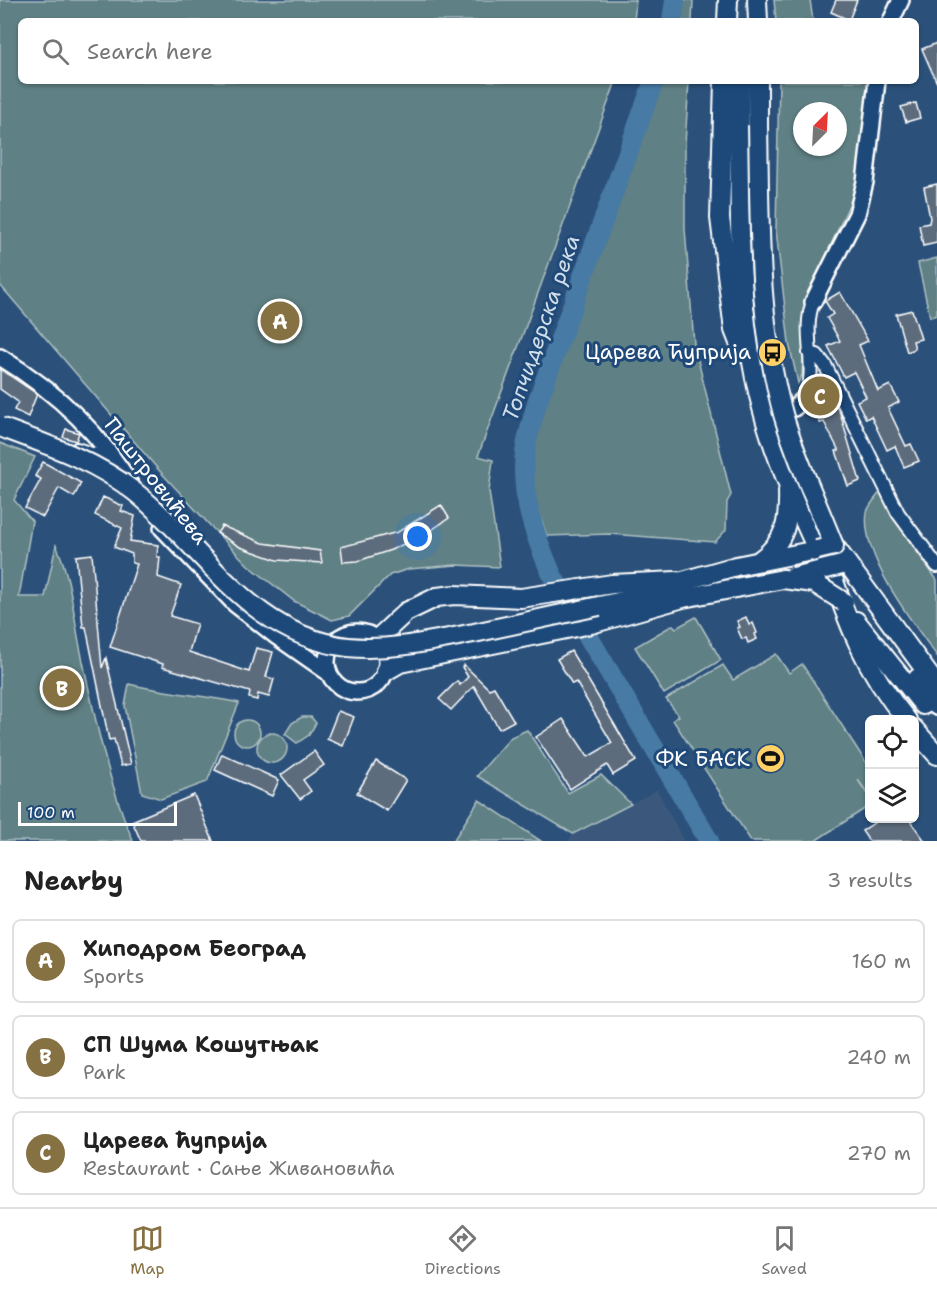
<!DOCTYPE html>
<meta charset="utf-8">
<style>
:root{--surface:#fff;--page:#f2f2f2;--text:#222;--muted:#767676;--line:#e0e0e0;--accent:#857141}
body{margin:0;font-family:"Shantell Sans",sans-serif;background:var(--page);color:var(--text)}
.controls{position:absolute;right:18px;bottom:18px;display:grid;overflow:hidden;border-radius:9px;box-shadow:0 2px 4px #0004}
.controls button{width:54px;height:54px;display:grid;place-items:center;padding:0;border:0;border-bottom:2px solid var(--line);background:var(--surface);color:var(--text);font:30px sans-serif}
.compass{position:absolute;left:793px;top:102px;width:54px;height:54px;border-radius:50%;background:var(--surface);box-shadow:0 2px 4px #0004;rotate:24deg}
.scale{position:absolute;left:18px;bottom:15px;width:159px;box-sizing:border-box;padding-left:6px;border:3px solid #fff;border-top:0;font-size:16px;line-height:21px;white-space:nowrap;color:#fff;-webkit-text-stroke:4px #1f4a7a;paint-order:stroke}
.you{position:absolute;left:418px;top:537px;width:21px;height:21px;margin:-15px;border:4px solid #fff;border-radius:50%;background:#1a73e8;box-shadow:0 0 0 9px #1a73e833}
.badge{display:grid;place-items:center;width:39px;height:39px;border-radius:50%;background:var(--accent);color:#fff;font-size:20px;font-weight:700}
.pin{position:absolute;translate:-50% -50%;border:3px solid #fff;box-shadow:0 2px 6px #0006}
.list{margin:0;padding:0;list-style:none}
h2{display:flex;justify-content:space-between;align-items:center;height:78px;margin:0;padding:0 24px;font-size:26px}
h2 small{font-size:20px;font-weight:400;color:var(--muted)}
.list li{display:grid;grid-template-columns:39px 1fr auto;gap:18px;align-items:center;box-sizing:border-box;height:84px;margin:0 12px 12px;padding:0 12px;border:2px solid var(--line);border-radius:9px}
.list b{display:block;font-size:22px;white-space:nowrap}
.list p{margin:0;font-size:20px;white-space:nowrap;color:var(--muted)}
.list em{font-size:20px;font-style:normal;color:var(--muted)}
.icon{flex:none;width:33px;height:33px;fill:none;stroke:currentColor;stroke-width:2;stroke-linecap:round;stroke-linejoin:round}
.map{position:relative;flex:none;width:937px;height:841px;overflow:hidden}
.search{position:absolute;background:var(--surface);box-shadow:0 2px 4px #0004;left:18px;right:18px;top:18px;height:66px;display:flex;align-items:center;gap:15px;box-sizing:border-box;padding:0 21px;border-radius:9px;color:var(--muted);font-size:22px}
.sheet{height:366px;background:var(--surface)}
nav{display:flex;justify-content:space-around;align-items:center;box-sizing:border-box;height:84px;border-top:2px solid var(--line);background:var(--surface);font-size:16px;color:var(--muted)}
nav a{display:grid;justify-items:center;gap:3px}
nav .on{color:var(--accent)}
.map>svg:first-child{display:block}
</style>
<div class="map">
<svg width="937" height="841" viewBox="0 0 937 841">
<rect width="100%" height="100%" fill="#2b517b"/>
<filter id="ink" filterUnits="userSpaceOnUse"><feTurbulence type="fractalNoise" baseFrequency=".0167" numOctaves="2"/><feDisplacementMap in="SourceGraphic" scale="12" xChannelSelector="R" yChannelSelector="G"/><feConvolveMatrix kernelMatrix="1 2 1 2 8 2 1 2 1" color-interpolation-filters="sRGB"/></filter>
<g filter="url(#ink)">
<!-- built -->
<path fill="#3a597c" d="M657 790 684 841H568L573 834Z"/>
<!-- green -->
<g fill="#5f8084" stroke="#afc0c2" stroke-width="1.5" fill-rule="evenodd">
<path d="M0 0H636L634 21H21V81H616L478 456 493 460 489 491 500 567 456 565 409 569 390 575 349 616 332 620 294 601 248 565 217 533 157 468 0 285Z"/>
<path d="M680 0H693L692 21H678Z"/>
<path d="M774 0H810L813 21H776Z"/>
<path d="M659 81H689L685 144V229L694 344 731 495 727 502 726 530 715 542 610 534 547 536 526 477 554 368Z"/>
<path d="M779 81H872L860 164 853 196 807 298 802 375 798 383 789 343 776 230ZM802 111H838V147H802Z"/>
<path d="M937 258V315L930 317 918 263Z"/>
<path d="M0 443 35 457 14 500 32 521 19 597H45L56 545C72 579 73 616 81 652 94 715 108 782 133 841H0Z"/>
<path d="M883 489 908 539 937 580V656C912 622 860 555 867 512 869 505 878 495 883 489Z"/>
<path d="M696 617 721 660 664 694 635 647 673 625 676 628Z"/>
<path d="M776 654 789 673 802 664 869 767V795L858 780 869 797V806L815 841H751L673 720 679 716 666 699 723 665 733 680Z"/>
<path d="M129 684C165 693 202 695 239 703L207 782 161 799 142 793 125 706Z"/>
<path d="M302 717H311L316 723 309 735 297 743 285 734 292 723Z"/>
<circle cx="247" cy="733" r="13"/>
<path d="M527 730 568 793 601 775 631 804 573 834 477 776 511 737Z"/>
<circle cx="272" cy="748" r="15"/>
<path d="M479 800 541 841H453Z"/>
</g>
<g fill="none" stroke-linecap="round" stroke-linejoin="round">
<!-- river -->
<g stroke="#477aa4" stroke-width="20">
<path d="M672 21 675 0"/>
<path d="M654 81 537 403C533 419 527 436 525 453 520 496 535 536 552 575L709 841"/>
</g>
</g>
<!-- building -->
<g fill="#5d6c7d" stroke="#fff" stroke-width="1.5">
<path d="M836 0H857L849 20 831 12Z"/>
<path d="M937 43V83L922 49Z"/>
<path d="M916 103 920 118 906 122 901 107Z"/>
<path d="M937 184V243L923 246 919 225 929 223 930 218 924 187Z"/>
<path d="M840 292 868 341 859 345 878 391 890 385 899 402 888 408 906 446 911 444 919 461 904 467 895 446 887 450 871 416 866 419 857 401 866 397 854 372 844 377 828 346 840 341 827 318 833 314 825 301Z"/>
<path d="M912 310 921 339 913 341 915 349 907 352 896 314Z"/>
<path d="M0 369 37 394 28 417 14 410 18 402 0 389Z"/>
<path d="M821 376 840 413 860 481 848 486 836 451H839L824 422 820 423 813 404 819 377Z"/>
<path d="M66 429 79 433 76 441 63 437Z"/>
<path d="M43 462 81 483 74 497 59 488 43 517 25 508 41 479 35 476Z"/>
<path d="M103 497 123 506 121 511 135 516 130 541 158 545 157 557H160L158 577 181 585 170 616 197 624 189 652 249 672 256 648 273 652 266 677 274 679 269 697 258 694 257 700 249 698 250 692 162 667 163 664 110 647 137 564 132 563V554L114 547 122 528 95 515Z"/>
<path d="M441 505 449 518 427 533 391 550 358 561 343 562 341 547 398 532Z"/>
<path d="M222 526 263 543 320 551 322 563 277 560 240 547 217 533Z"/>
<path d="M92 554 102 668 106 658 131 764 121 766 114 739 109 740 86 627H83L76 556Z"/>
<path d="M746 617 749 625 753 623 757 633 755 634 757 639 748 643 746 638 742 639 737 628 740 627 737 621Z"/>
<path d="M571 651 636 761 613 775 607 765 570 789 536 737 563 719 588 757 612 743 576 682 572 684 557 659Z"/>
<path d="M464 665 489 689 494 687 514 721 499 729 474 686 451 710 439 699 457 681 460 685 468 677 462 667Z"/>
<path d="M338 711 354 717 343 746 327 739Z"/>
<path d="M314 751 324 765 303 780 311 791 300 799 281 775Z"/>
<path d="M222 754 279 780 272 796 215 770Z"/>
<path d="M376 761 406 780 387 811 357 793Z"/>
<path d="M194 795 213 841H141L132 821Z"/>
<path d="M880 819H909L925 841H869L862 831Z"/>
</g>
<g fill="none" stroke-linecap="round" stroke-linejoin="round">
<defs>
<g id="minor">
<path d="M809 353 817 355 825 365 898 513 937 566"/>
<path d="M805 398C819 368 801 333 813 302"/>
<path d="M77 449 91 454 111 455"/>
</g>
<g id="tertiary">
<path d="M891 21 901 0"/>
<path d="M813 302 857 214 865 182 877 81"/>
<path d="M0 357C54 390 102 434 133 489"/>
<path d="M777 413 794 408 805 398"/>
<path d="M162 528 235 604 276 636 329 673"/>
<circle cx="357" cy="662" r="30"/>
</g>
<g id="secondary">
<path d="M757 0 758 21"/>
<path d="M727 21 728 0"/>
<path d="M724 81 720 218 734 330 743 353"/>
<path d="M740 81C740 189 734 302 762 408 777 465 802 516 826 569"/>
<path d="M758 81V125"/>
<path d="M825 533 937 686"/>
<path d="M826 557C846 619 864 669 907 720"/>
<path d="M760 560C786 541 789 521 788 491"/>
<path d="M665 586 736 566 817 550"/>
<path d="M599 606 642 597H657"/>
<path d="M856 621 923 705"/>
<path d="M377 639 406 612 437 597 454 595 521 598 612 584 676 581"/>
<path d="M386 671 400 663 591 624 683 598 783 579"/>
<path d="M918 678 937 706"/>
<path d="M914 729 937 755"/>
</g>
</defs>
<!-- minor casing -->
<use href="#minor" stroke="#fff" stroke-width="16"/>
<!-- tertiary casing -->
<use href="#tertiary" stroke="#fff" stroke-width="20"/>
<!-- secondary casing -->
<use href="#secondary" stroke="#fff" stroke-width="22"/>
<!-- minor -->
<use href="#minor" stroke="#1f4a7a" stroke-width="12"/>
<!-- tertiary -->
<use href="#tertiary" stroke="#1f4a7a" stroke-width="15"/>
<!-- secondary -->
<use href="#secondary" stroke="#1f4a7a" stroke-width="18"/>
<defs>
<g id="secondary-bridge">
<path d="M758 125C760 222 757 319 783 414 796 459 817 502 834 546L817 550"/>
<path d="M0 427C46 444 96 461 135 492 205 548 250 636 348 647 391 651 432 641 474 633 515 624 557 615 599 606"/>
<path d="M794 577 842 565"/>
<path d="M783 579 814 583 844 602"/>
</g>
</defs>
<!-- secondary-bridge casing -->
<use href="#secondary-bridge" stroke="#fff" stroke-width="22" stroke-linecap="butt"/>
<!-- secondary-bridge -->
<use href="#secondary-bridge" stroke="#1f4a7a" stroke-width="18"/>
</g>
</g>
<!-- icons -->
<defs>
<symbol id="bus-disc" viewBox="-11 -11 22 22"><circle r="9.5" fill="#ffd166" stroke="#1f4a7a"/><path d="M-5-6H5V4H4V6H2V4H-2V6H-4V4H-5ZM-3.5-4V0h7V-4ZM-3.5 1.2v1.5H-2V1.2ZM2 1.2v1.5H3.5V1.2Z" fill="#111"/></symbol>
<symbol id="stadium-disc" viewBox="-11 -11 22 22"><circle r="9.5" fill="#ffd166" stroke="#1f4a7a"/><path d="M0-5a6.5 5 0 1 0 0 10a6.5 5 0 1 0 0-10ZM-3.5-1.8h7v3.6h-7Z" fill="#111"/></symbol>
</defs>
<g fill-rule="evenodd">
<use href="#bus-disc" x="756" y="336" width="33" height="33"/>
<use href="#stadium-disc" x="754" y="742" width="33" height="33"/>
</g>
<g text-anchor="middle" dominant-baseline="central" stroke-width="6" stroke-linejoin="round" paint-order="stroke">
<!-- poi labels -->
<g font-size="21" fill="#fff" stroke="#1f4a7a" text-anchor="end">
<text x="751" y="352">Царева Ћуприја</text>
<text x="750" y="759">ФК БАСК</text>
</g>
<!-- street labels -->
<g font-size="21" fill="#fff" stroke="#1f4a7a">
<text transform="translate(156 481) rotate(52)">Паштровићева</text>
</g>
<!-- water labels -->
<g font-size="22" font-style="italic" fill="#d1dee8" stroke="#1f4a7a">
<text transform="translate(541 328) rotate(-71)">Топчидерска река</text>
</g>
</g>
</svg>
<div class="controls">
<button><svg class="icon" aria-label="locate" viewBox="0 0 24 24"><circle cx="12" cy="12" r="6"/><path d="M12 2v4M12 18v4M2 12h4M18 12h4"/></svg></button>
<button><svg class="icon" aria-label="layers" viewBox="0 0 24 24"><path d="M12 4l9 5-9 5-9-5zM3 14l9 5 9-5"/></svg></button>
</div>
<svg class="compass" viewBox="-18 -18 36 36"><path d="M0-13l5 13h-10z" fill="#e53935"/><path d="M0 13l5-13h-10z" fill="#767676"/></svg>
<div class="scale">100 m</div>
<div class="you"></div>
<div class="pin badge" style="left:280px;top:321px">A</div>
<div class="pin badge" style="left:62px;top:688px">B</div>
<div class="pin badge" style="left:820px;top:396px">C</div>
<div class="search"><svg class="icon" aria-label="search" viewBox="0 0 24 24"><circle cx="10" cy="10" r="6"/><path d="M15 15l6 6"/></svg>Search here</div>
</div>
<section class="sheet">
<h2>Nearby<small>3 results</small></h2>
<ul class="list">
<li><span class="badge">A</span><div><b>Хиподром Београд</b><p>Sports</p></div><em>160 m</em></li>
<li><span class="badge">B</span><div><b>СП Шума Кошутњак</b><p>Park</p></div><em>240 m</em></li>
<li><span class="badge">C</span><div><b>Царева ћуприја</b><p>Restaurant · Сање Живановића</p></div><em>270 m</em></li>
</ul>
</section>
<nav>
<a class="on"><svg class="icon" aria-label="map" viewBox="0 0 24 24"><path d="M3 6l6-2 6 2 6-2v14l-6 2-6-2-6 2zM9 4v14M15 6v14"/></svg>Map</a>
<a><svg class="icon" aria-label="directions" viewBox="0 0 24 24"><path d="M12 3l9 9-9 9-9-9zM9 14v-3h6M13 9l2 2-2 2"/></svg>Directions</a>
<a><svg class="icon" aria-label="saved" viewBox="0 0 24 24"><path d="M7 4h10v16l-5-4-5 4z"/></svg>Saved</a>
</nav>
